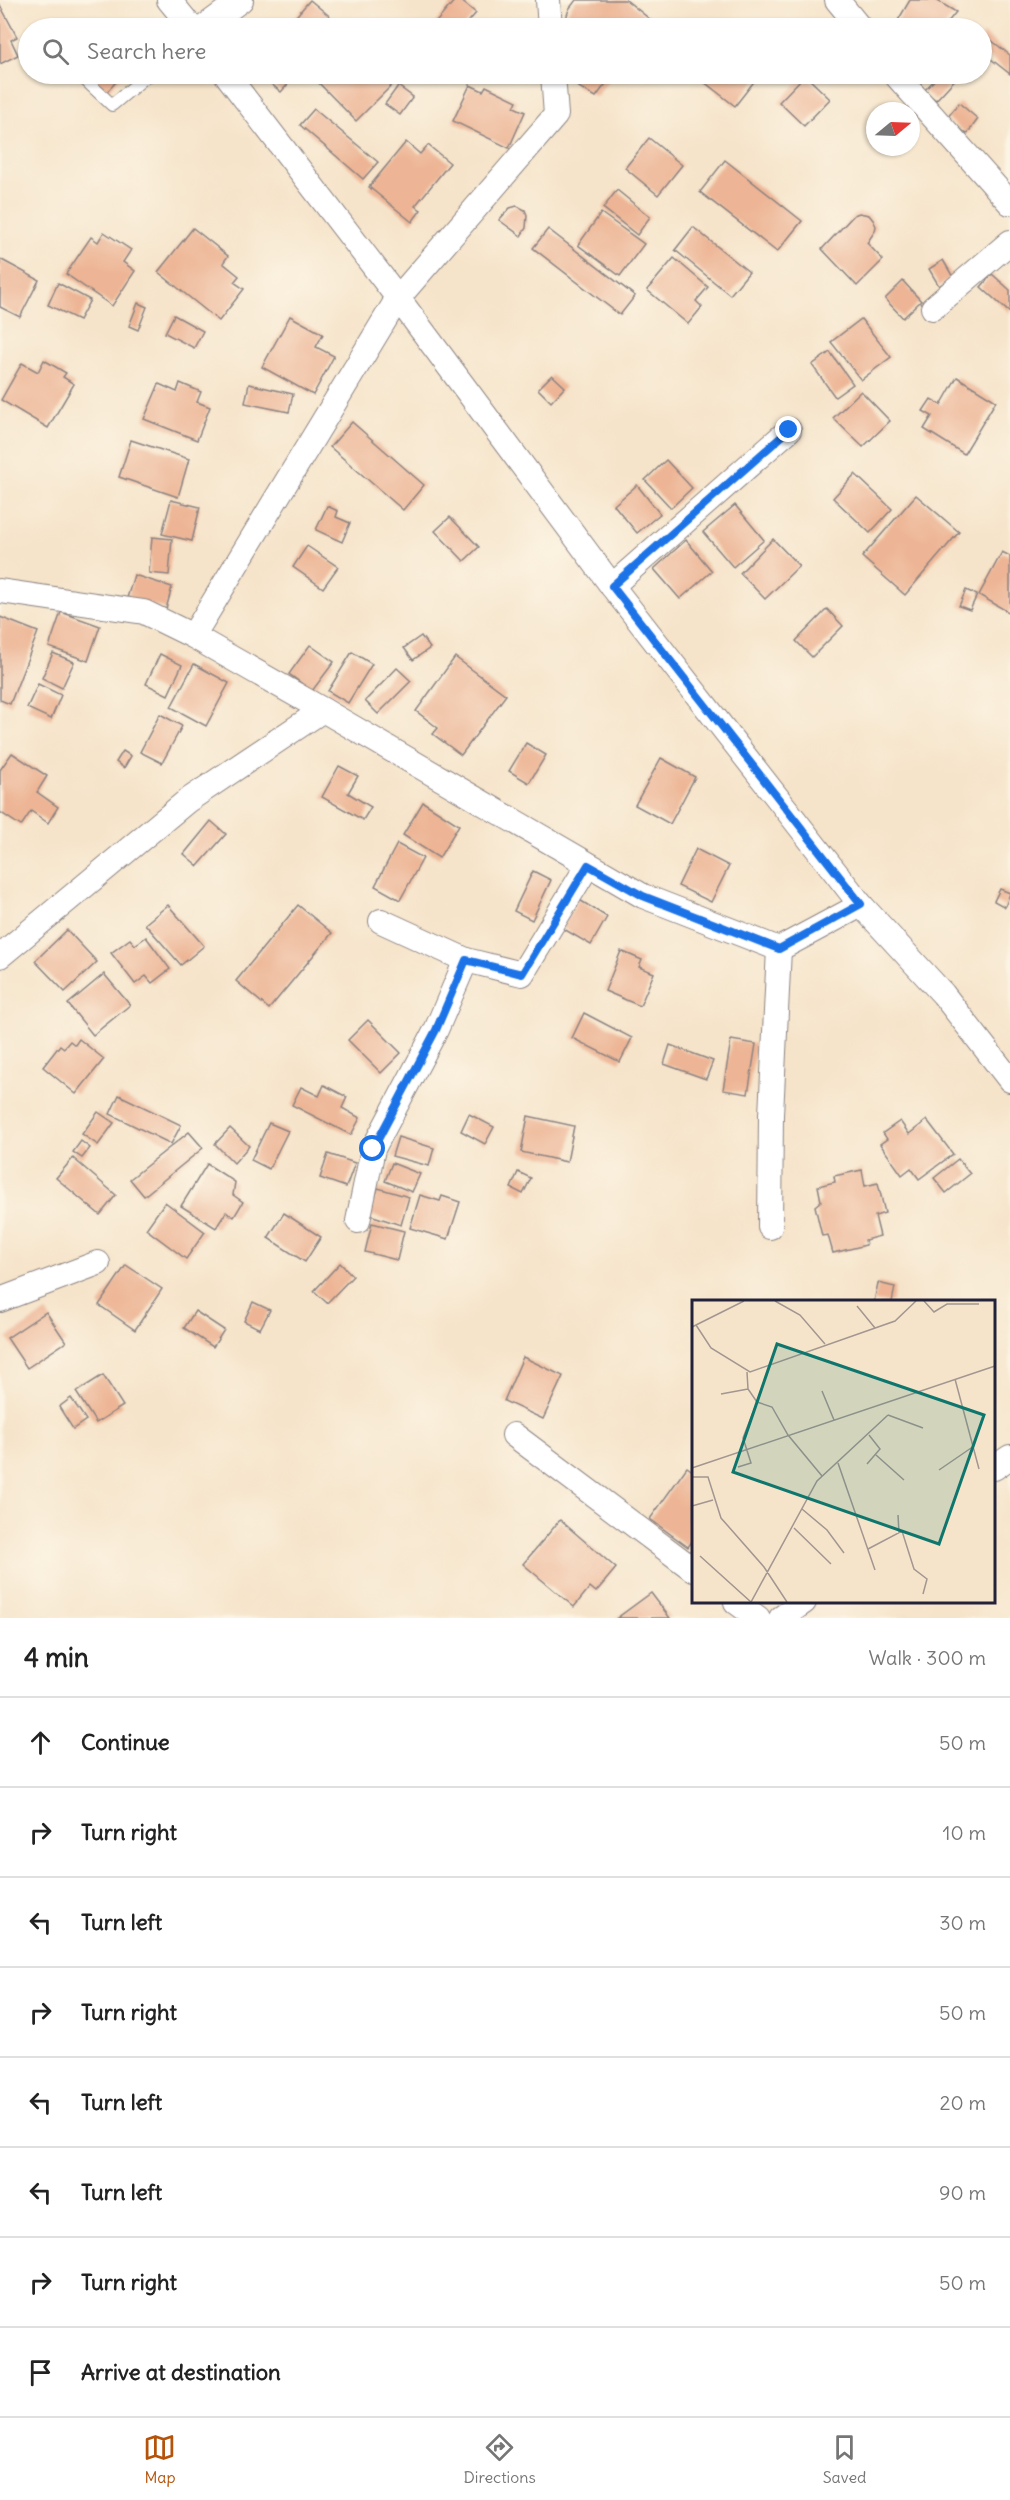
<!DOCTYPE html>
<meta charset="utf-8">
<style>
:root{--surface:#fff;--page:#f2f2f2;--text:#222;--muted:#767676;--line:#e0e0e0;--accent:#b45309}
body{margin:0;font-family:Delius,sans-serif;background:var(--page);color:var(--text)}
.compass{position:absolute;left:866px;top:102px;width:54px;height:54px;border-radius:50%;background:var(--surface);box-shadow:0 2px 4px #0004;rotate:71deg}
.stop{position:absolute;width:18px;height:18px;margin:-14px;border:4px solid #1a73e8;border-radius:50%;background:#fff}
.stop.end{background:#1a73e8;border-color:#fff;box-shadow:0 2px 6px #0008}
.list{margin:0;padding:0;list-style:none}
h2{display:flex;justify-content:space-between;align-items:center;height:78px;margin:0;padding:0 24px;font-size:26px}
h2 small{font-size:20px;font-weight:400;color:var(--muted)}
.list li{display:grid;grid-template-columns:39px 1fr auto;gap:18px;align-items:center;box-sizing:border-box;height:90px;padding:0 24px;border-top:2px solid var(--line)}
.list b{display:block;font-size:22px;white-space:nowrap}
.list em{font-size:20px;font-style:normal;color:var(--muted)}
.icon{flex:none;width:33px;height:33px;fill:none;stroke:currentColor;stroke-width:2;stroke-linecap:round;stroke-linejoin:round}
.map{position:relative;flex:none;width:1010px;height:1618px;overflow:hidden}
.search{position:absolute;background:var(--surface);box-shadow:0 2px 4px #0004;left:18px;right:18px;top:18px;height:66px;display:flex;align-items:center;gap:15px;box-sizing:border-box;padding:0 21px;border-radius:33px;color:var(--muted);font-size:22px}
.sheet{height:798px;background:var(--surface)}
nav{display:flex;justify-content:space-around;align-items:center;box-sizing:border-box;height:84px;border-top:2px solid var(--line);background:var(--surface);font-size:16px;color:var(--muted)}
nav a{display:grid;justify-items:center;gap:3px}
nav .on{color:var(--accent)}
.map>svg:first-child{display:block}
</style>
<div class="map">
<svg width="1010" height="1618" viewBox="0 0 1010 1618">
<rect width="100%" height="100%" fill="#fcf5e5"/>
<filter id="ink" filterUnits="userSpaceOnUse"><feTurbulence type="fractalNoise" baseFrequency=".0167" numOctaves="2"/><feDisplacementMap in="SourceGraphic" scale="12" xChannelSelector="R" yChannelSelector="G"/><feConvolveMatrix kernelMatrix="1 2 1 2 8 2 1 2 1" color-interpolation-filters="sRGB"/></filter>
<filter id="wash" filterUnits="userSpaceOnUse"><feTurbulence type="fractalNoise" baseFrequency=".008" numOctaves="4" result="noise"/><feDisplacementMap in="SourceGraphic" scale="24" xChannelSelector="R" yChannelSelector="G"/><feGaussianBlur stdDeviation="1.35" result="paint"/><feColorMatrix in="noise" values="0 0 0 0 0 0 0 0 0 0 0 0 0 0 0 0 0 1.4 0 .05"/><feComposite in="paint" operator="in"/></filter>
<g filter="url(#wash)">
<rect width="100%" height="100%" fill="#f6e4ca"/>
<g id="blocks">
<!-- building -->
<g fill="#edb595">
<path d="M310 0 339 24 335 28H286Z"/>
<path d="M455 0H460L476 13 463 28H431Z"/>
<path d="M576 0H626L652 21 647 28H563L569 9Z"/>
<path d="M910 0H936L956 12 943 28H909L897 22Z"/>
<path d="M0 5 17 37 11 40 18 55 0 64Z"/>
<path d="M671 21 682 28H666Z"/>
<path d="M982 33 1010 55V74L982 52Z"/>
<path d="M87 74H123L107 92Z"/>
<path d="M259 74H297L281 92Z"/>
<path d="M316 74H388L396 81 356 121 313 77Z"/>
<path d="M570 74H613L596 97 577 86Z"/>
<path d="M694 74H760L735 106Z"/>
<path d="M940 74H960L936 100 924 91Z"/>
<path d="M805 75 830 99 804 126 779 102Z"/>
<path d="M470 85 483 91 486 86 517 101 514 107 525 112 509 148 453 121Z"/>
<path d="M398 86 413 97 400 115 385 104Z"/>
<path d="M959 103 978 119 967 134 947 118Z"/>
<path d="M314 109 378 162 363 179 300 125Z"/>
<path d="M649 138 682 165 658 195 625 168Z"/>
<path d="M406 142 420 154 428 145 450 163 415 206 421 210 412 222 369 187Z"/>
<path d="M725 160 802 221 777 252 700 192Z"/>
<path d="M617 190 650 217 637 235 603 208Z"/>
<path d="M517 206 525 210 527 215 526 228 521 236 499 220 510 208Z"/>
<path d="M601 213 644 244 620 276 578 245Z"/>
<path d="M859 213 869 215 873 220 876 226 875 231 867 243 883 260 857 286 822 249 854 215Z"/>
<path d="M693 227 749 272 730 295 675 250Z"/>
<path d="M193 228 228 256 223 263 239 276 234 282 244 289 219 321 158 272Z"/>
<path d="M548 229 635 296 620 315 533 248Z"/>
<path d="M104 232 131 250 123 262 135 271 112 306 66 274 91 237 98 242Z"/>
<path d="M674 258 708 287 696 301 702 307 688 324 647 290Z"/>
<path d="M0 259 39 280 20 317 0 307Z"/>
<path d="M943 260 953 277 939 286 929 269Z"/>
<path d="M992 274 1010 290V313L981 287Z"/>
<path d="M903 281 921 301 903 318 885 299Z"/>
<path d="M58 283 90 300 79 320 48 305Z"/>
<path d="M138 303 147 307 138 330 129 326Z"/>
<path d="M174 315 203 331 194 348 165 333Z"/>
<path d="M290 316 323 334 316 347 334 356 313 395 262 367Z"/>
<path d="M861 319 891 357 861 380 831 342Z"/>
<path d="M830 352 853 384 835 397 812 365Z"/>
<path d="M44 360 66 373 63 377 74 384 48 428 1 400 22 363 38 372Z"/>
<path d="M552 375 565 387 551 402 538 389Z"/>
<path d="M957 377 996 401 964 454 924 429 932 416 923 411 931 399 941 405Z"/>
<path d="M180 383 201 392 197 402 210 407 197 440 144 419 159 384 177 392Z"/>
<path d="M249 384 293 394 289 412 245 403Z"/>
<path d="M861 391 890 421 863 447 833 418Z"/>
<path d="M352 422 424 485 403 510 330 447Z"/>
<path d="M131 440 189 459 178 497 119 477Z"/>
<path d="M666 460 692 488 671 508 645 480Z"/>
<path d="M855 474 892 509 870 533 833 498Z"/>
<path d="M637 485 660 514 637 533 614 505Z"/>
<path d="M916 495 959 532 905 595 862 557Z"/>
<path d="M171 500 200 507 192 541 162 534Z"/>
<path d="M735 505 764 540 733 567 703 532Z"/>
<path d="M327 506 338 511 336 517 350 523 342 542 316 530Z"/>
<path d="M450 517 479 547 464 561 435 531Z"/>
<path d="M152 537 172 539 169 575 149 573Z"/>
<path d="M773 539 799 566 765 599 740 573Z"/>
<path d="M686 540 712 571 680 599 654 569Z"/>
<path d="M307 546 338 567 323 588 293 567Z"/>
<path d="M1002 552 1010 556V613L979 595Z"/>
<path d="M134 575 172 587 166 609 127 598Z"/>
<path d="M966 590 977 595 970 610 959 606Z"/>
<path d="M827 609 843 626 812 657 796 641Z"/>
<path d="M61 612 100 626 88 661 49 647Z"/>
<path d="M0 617 38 632 10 704 0 700Z"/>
<path d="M421 636 430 648 413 660 404 648Z"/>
<path d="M310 645 334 662 312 691 289 674Z"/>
<path d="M352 652 372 664 348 703 328 691Z"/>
<path d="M53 653 74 662 62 688 42 678Z"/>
<path d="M160 654 182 665 168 695 146 684Z"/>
<path d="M455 657 506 695 461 755 433 734 438 728 416 711Z"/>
<path d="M194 664 229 683 206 726 171 707Z"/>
<path d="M397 668 411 681 378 714 365 701Z"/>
<path d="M38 684 61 695 51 719 27 708Z"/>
<path d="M160 714 182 726 162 763 140 752Z"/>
<path d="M526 743 546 755 529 783 509 771Z"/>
<path d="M123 751 131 756 124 768 116 762Z"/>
<path d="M12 753 47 776 37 792 58 807 48 823 31 811 21 826 0 812V770Z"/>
<path d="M661 758 695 777 670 824 635 805Z"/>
<path d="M339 766 358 776 348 793 371 807 363 820 322 797Z"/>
<path d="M423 802 459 825 439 858 403 835Z"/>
<path d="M211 821 226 834 198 866 184 854Z"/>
<path d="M397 844 423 858 400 900 375 886Z"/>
<path d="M696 849 729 866 711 902 678 886Z"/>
<path d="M533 871 551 880 532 920 514 911Z"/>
<path d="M1000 889 1010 893 1005 907 994 901Z"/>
<path d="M578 899 607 917 591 945 562 928Z"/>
<path d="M168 905 204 946 181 965 145 924Z"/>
<path d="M298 905 332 933 269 1009 236 981Z"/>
<path d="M67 930 97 962 65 992 35 961Z"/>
<path d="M146 937 170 969 152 983 146 976 135 984 111 953 130 939 135 945Z"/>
<path d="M621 951 642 960 639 967 654 973 640 1006 605 991Z"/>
<path d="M104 974 130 1005 93 1035 68 1004Z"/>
<path d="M584 1013 632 1038 620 1062 572 1038Z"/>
<path d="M368 1020 401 1053 381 1073 348 1040Z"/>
<path d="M79 1039 104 1059 76 1094 43 1067 60 1045 64 1048 70 1041 75 1045Z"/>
<path d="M731 1040 756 1044 748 1094 723 1090Z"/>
<path d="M670 1045 713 1061 706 1079 664 1064Z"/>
<path d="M324 1085 347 1097 342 1108 360 1118 351 1135 292 1105 301 1087 319 1096Z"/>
<path d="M119 1095 181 1125 171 1144 110 1114Z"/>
<path d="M98 1112 114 1123 98 1145 82 1134Z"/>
<path d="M469 1114 494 1127 485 1144 461 1131Z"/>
<path d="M528 1116 574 1126 567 1162 521 1152Z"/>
<path d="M927 1120 953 1154 919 1179 911 1168 902 1175 880 1144 887 1139 883 1133 900 1121 909 1134Z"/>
<path d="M269 1123 288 1131 269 1169 251 1160Z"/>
<path d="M230 1128 249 1146 234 1163 215 1144Z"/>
<path d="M189 1132 203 1148 144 1196 130 1179Z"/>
<path d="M398 1137 434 1148 429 1166 392 1156Z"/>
<path d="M81 1141 90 1148 82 1158 73 1152Z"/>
<path d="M328 1154 355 1163 346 1187 320 1178Z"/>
<path d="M73 1158 116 1195 100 1215 56 1178Z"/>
<path d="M958 1159 970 1174 946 1193 934 1178Z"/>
<path d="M392 1163 420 1174 412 1192 385 1181Z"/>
<path d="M207 1164 235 1182 233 1195 243 1202 234 1217 226 1212 216 1228 181 1206Z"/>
<path d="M862 1170 865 1186 878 1183 885 1213 875 1216 880 1236 865 1240 866 1245 833 1253 828 1235 822 1236 815 1206 821 1201 818 1186 835 1182 834 1176Z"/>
<path d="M518 1172 531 1178 523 1194 511 1188Z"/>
<path d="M378 1188 409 1197 401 1225 370 1215Z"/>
<path d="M420 1195 440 1201 442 1196 460 1202 448 1239 410 1228Z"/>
<path d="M165 1202 205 1232 186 1259 146 1229Z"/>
<path d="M284 1213 321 1237 305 1262 268 1238Z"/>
<path d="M372 1223 404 1231 397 1260 365 1252Z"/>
<path d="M340 1263 353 1276 327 1303 314 1291Z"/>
<path d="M126 1265 162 1289 135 1330 99 1305Z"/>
<path d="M878 1283 895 1287 892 1302H874Z"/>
<path d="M253 1302 270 1310 260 1329 244 1321Z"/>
<path d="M195 1311 224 1330 213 1347 184 1328Z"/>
<path d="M46 1312 66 1342 27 1368 7 1338Z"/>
<path d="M523 1357 563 1376 543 1419 504 1401Z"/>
<path d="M103 1375 123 1406 96 1423 76 1392Z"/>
<path d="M71 1398 86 1420 73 1429 59 1407Z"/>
<path d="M687 1467 694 1472V1539L688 1547 650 1519Z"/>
<path d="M560 1520 616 1568 596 1592 590 1587 574 1607 523 1564Z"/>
<path d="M651 1593 670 1618H617Z"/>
</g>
</g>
</g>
<g filter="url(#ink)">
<use href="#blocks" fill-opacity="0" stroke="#8c8382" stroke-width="1.5"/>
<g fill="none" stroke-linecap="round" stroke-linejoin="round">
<defs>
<g id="lane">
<path d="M48 27 49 28"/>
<path d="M79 74 112 105 149 74"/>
</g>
<g id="street">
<path d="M169 0 192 28"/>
<path d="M548 0 550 28"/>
<path d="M837 0 860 28"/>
<path d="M203 28 241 0"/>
<path d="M226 74 398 298 612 586 861 905 943 994 1010 1080"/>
<path d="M895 74 1010 203"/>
<path d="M933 308 1010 242"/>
<path d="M612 586 789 430"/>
<path d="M0 591 144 612 193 636 323 710 643 896 779 949"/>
<path d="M193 636 398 298 556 115 553 74"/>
<path d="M381 921 466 960 522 974 588 865"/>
<path d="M779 949 861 905"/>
<path d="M0 956 187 801 323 710"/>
<path d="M358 1221 373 1149 436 1030 466 960"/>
<path d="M770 1227 771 1115 779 949"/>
<path d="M0 1300 98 1263"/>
<path d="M514 1435 694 1570"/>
<path d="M994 1468 1010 1457"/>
<path d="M736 1602 758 1618"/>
<path d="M781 1618 804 1602"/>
</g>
</defs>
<!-- lane casing -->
<use href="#lane" stroke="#8c8382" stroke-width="14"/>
<!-- street casing -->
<use href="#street" stroke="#8c8382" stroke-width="26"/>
<!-- lane -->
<use href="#lane" stroke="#fff" stroke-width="12"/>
<!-- street -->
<use href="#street" stroke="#fff" stroke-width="24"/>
</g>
</g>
<g fill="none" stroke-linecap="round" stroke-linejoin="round" filter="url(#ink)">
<!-- route -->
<path stroke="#1a73e8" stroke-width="8" d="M373 1149 436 1030 466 960 522 974 588 865 643 896 779 949 861 904 612 586 789 430"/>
</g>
<!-- overview -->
<g transform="translate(692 1300)">
<rect width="303" height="303" fill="#f6e4ca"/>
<path fill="none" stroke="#a19691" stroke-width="1.5" d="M83 1 108 15 133 44M232 1 242 12 255 4H287M165 6 183 28M4 25 19 48 58 72 203 21 224 1M0 27 52 1M55 72 56 89 65 102 80 107 96 135 130 176M263 79 287 169M130 91 142 120M29 94 56 89M196 115 231 128M184 155 212 180M146 163 183 270M175 164 188 149 177 135M46 167 59 163 51 138 65 102M0 168 303 66M247 170 282 146M0 177H16L29 218 72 267 95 302M0 206 21 200M110 209 135 230 152 253M206 215 207 233M102 228 139 264M176 249 210 231 222 269 235 279 231 294M8 256 59 302 125 181 196 115"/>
<path fill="#0f766e" fill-opacity="0.15" stroke="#0f766e" stroke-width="3" d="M85 44 292 115 247 244 41 172Z"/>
<rect width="303" height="303" fill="none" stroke="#22223b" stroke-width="3"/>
</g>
</svg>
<svg class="compass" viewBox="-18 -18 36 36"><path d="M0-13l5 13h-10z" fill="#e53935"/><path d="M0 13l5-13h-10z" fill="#767676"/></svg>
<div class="stop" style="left:373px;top:1149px"></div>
<div class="stop end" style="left:789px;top:430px"></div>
<div class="search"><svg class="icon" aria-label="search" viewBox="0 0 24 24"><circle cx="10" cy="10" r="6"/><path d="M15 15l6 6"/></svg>Search here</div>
</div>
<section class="sheet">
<h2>4 min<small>Walk · 300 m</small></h2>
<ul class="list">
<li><svg class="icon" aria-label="ahead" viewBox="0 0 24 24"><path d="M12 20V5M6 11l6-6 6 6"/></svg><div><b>Continue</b></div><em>50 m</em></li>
<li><svg class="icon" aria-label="right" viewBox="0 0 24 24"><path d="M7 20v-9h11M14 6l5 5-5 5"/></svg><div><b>Turn right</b></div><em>10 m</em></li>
<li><svg class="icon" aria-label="left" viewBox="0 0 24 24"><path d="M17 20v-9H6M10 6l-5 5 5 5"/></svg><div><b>Turn left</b></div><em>30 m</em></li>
<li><svg class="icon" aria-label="right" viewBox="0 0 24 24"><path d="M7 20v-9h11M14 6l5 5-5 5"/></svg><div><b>Turn right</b></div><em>50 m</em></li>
<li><svg class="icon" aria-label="left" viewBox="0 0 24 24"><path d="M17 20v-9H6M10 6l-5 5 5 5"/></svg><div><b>Turn left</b></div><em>20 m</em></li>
<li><svg class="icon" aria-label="left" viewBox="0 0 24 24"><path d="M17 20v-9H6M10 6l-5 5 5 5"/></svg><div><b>Turn left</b></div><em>90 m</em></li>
<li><svg class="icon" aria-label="right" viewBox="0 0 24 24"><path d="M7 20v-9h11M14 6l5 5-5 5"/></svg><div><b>Turn right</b></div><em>50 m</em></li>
<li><svg class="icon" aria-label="arrive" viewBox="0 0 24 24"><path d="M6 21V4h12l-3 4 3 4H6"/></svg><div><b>Arrive at destination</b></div></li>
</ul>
</section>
<nav>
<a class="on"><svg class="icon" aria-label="map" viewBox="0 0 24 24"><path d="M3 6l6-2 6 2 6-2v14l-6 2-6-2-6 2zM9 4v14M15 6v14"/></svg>Map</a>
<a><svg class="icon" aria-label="directions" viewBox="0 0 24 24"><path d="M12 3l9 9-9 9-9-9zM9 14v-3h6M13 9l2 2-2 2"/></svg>Directions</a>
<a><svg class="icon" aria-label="saved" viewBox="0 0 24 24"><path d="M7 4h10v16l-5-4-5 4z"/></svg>Saved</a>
</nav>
